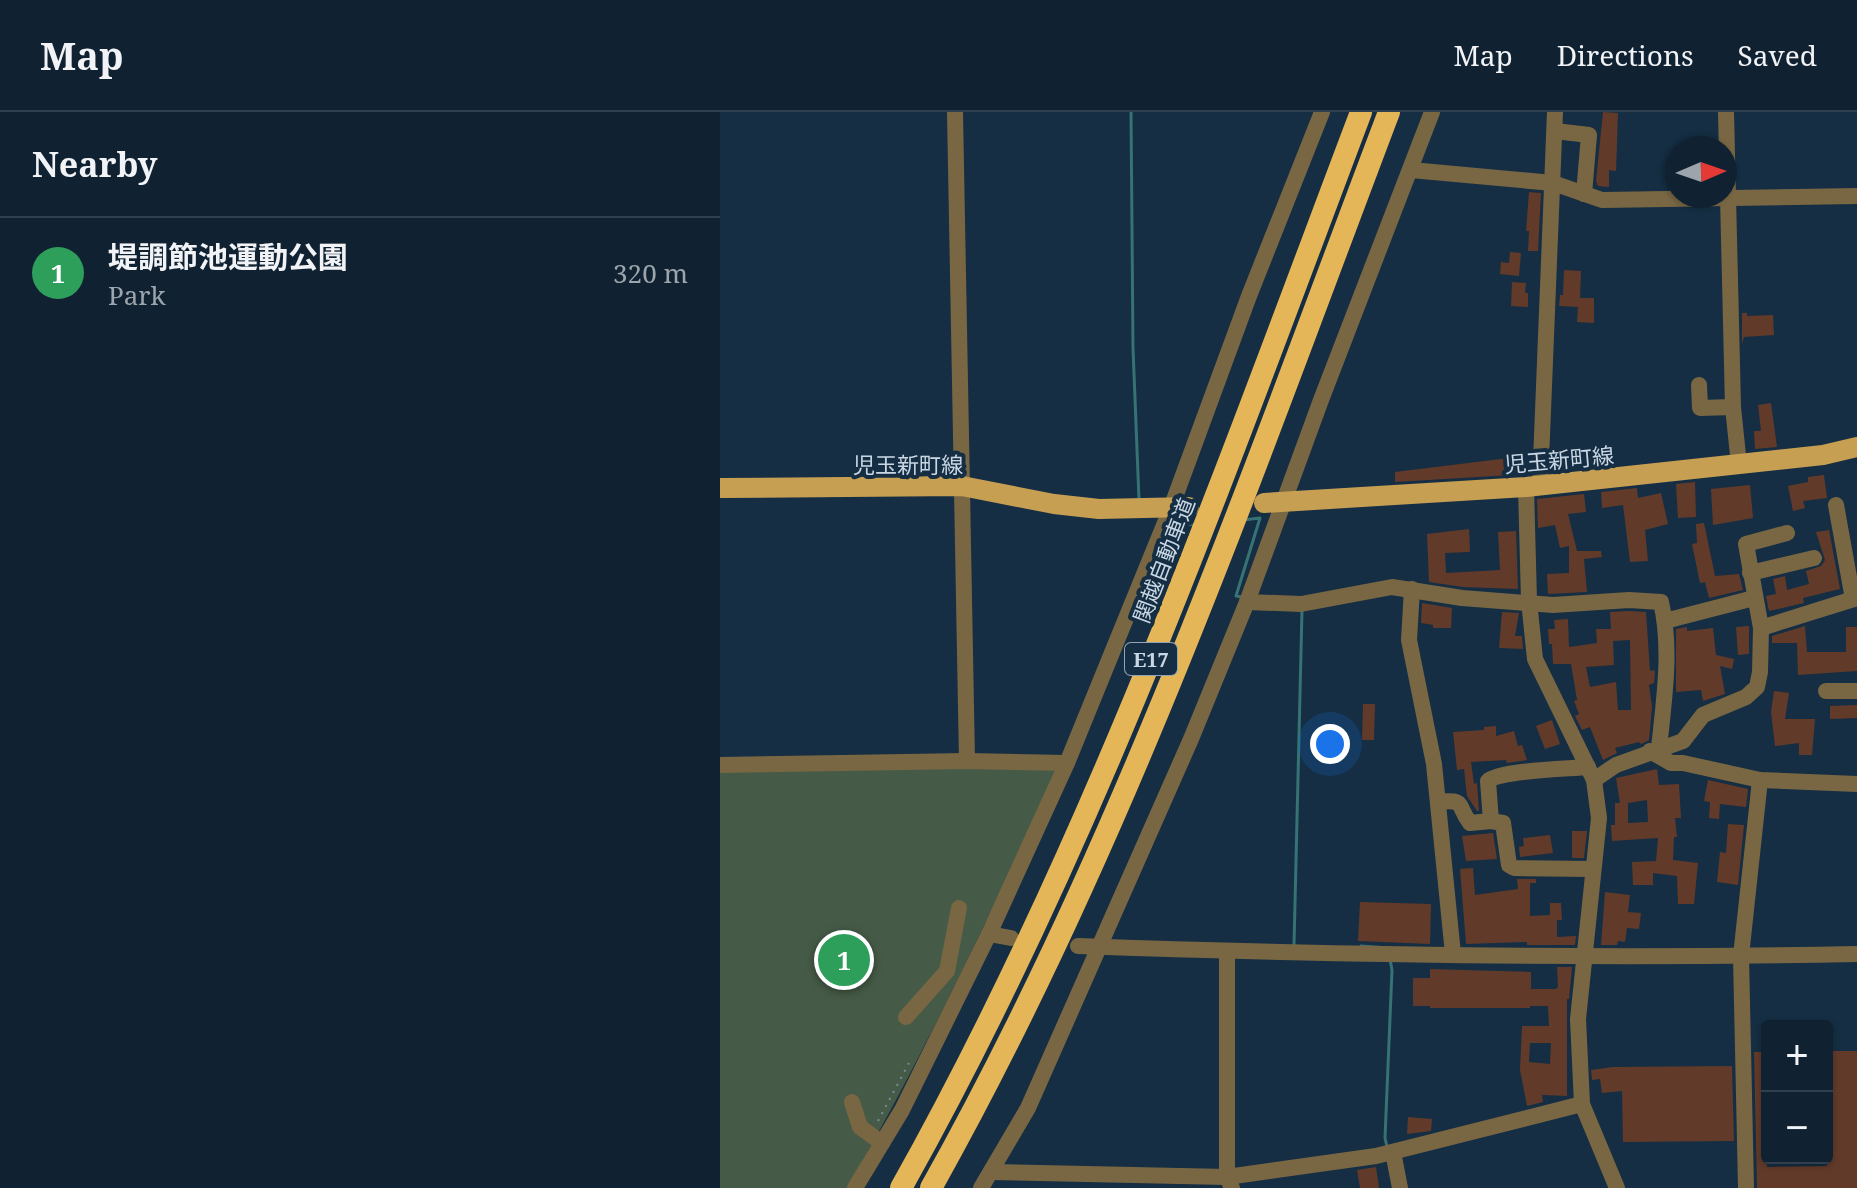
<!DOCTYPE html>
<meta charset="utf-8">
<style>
:root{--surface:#102232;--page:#192a3a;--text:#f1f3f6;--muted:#9ca4ac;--line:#303f4d;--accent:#b45309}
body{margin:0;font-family:"Noto Serif","Noto Sans JP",serif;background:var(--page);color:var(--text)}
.controls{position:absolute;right:24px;bottom:24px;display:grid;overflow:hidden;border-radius:8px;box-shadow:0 2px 6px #0004}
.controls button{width:72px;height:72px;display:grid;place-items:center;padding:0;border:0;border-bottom:2px solid var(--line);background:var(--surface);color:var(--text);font:40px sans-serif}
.compass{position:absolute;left:945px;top:24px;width:72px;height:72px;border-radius:50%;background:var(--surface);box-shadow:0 2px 6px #0004;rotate:88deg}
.you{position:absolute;left:610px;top:632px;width:28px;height:28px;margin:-20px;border:6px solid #fff;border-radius:50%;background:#1a73e8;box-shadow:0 0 0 12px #1a73e833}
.badge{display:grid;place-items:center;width:52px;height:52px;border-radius:50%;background:var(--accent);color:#fff;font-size:26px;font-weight:700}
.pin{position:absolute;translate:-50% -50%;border:4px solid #fff;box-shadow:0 2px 8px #0006}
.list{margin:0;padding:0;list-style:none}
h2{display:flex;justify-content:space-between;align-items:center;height:104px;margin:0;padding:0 32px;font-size:34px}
h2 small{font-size:26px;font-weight:400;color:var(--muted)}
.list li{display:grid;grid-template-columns:52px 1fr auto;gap:24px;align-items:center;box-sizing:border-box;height:112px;padding:0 32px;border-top:2px solid var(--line)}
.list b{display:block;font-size:30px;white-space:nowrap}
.list p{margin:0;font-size:26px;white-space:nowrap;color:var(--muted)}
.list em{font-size:26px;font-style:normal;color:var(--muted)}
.map{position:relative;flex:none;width:1137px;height:1076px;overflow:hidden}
header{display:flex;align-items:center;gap:48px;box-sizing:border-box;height:112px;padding:0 40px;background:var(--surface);border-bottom:2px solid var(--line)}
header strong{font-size:38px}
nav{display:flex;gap:44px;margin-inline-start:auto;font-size:28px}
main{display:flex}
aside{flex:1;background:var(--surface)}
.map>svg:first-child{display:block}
</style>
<header>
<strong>Map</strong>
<nav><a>Map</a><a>Directions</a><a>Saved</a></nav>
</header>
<main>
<aside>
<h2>Nearby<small></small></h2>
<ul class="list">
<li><span class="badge" style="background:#2e9e5b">1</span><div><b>堤調節池運動公園</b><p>Park</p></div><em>320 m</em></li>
</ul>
</aside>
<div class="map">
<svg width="1137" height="1076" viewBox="0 0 1137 1076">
<rect width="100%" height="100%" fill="#152e43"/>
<!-- green -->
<path fill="#465b47" d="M340 655C272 797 206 940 127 1076H0V658Z"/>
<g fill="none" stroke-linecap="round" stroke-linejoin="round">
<!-- stream -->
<g stroke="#357374" stroke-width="3">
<path d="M411 0 413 236 419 388"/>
<path d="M453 407 463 413 476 412"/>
<path d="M522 485 516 484 540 406 523 408"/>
<path d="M574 833 582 498"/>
<path d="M641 834 668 836"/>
<path d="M667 1035 665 1026 672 858 670 847"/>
</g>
</g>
<!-- building -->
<g fill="#623a29" fill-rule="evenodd">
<path d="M883 0 898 1 896 59 889 58V75L878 74 876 69Z"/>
<path d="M809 80 821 81 818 139H808L809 119H806Z"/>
<path d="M790 140 801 141 799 164 780 162 781 150 789 151Z"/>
<path d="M844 158 861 159 860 186H874V211L857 210 858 195 839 194 840 183H843Z"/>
<path d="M792 170 806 171 805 181H808V195L791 194Z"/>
<path d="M1022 201H1027V204L1053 203 1054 223 1024 225 1022 232Z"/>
<path d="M1051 291 1057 335 1035 337 1034 319H1041L1038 293Z"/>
<path d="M789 346 791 363 675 370V360Z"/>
<path d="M1104 363 1107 386 1083 389 1085 396 1073 399 1068 374 1088 370V365Z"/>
<path d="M975 370 976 405 958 406 956 372Z"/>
<path d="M1030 373 1033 406 993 413 991 377Z"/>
<path d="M917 376 918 386 941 381 948 412 925 418 928 449 910 450 903 393 882 396 881 380Z"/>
<path d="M864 382 866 400 848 402 857 439H881L882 445 864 447 867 480 828 482 827 462 849 461V434L840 436 835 413 818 416 817 387Z"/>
<path d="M984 411 995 464 1019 462 1023 478 989 486 985 470 980 471 972 432 977 431 976 412Z"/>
<path d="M749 417 750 440 725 441 726 461 780 458 778 420 796 419 798 477 743 475 709 470 707 422Z"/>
<path d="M1109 418 1120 477 1083 486 1084 491 1049 499 1046 484 1056 482 1053 467 1065 464 1067 478 1089 472 1086 459 1101 454 1105 448 1096 420Z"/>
<path d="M702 491 732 496 731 516H713V513L701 511Z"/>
<path d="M909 499 926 500 930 559 934 558 935 561 934 571 929 573 932 595 929 628 921 632 919 630 895 636 897 641 883 648 870 615 862 618 855 604 859 602 854 589 857 588 851 552H833L832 532H829L828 517H835L834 508 848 507 849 535 877 531 876 517H891L890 500ZM910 528 911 598H898L896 570 870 575 866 555 894 553 893 529Z"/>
<path d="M782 500 799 501 795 524H802L803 537 779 536Z"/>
<path d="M1029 514V542L1018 543 1016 515Z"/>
<path d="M1085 514 1087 540H1126V515H1137V559L1078 563 1077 531H1052V524Z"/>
<path d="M967 515V519L993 516 996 543 1014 547 1012 557 1000 554 1005 582 983 589 981 578 956 580V517Z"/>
<path d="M1054 579 1069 581 1065 607H1095L1092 643H1079V631L1055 634 1051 600Z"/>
<path d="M643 592H655L654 628H642Z"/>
<path d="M1137 593V606L1110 607V594Z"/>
<path d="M832 608 840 632 825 637 816 614Z"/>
<path d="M776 614V624L794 619 798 634 802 633 807 648 787 651 786 648 751 650 754 672 757 671 759 699H757L747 684 744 657 737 658 733 620 764 618V615Z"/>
<path d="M937 657 939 673 959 672 961 706H955L957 725H954L953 748 978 751 974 792H958L957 764 933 761V773H913L912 750 936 749 938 726 892 729 891 713H895V691H900L896 666ZM927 688 928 710 908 711V691Z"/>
<path d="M988 668 1028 677 1026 695 1000 692 999 707 989 706 990 690 984 689Z"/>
<path d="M1008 712 1024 713 1018 773 997 770 1000 740 1006 741Z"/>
<path d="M852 719H867L864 746H852Z"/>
<path d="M773 721 777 747 746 749 742 724Z"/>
<path d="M830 723 833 741 800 745 799 735 804 734 803 726Z"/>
<path d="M753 756 755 783 798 777 797 767H816V771H810V804L830 803V791H841L842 808H837V825L856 824 855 833H807V830L746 832 740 757Z"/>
<path d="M885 780 910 783 908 800 921 801 919 817 907 816 905 830 898 829 897 833H881Z"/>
<path d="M640 790 711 792 710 832 638 829Z"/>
<path d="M837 855H852L849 887H847V984L822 983 823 990 807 994 800 958 802 914H829L828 894H810V896H710V894H693V866H710V857L811 860V877H836L838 875ZM810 931H831L830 952 809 950Z"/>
<path d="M1107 939H1137V1076H1037L1034 940H1047V1055L1107 1054Z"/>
<path d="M1012 954 1014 1029 903 1030 902 979 882 981 880 967 872 968 871 958 893 955Z"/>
<path d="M688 1005 712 1007 711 1019 687 1022Z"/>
<path d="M656 1055 659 1076H640L637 1058Z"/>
</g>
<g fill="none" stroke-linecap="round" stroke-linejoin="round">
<!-- path -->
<path stroke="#788b9c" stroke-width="2" stroke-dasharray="2 6" stroke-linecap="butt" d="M158 1009 189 951"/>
<!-- minor -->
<g stroke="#796744" stroke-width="16">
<path d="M235 0 247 649"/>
<path d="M1006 0 1013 295 1019 353"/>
<path d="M835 19 869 23 864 82"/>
<path d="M691 58 833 71 882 88 1137 84"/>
<path d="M979 273 980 296 1013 295"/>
<path d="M820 374 835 0"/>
<path d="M806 375 809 489 815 547 874 668 879 706 858 907 862 992 897 1076"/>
<path d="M1116 393 1133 487"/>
<path d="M1030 461 1094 446"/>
<path d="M692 477 689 528 714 652 733 842"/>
<path d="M527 490 581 492 672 475 742 486 833 493 909 488 941 490C952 537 944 588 939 636"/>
<path d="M945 509 1034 486"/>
<path d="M1041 516 1137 486"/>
<path d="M1106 579H1137"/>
<path d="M930 639 951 651H963L1040 668 1137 672"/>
<path d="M0 653 247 649 347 651"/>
<path d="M868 655C847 657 781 658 768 669L771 709 783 711 789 753 794 756 873 757"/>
<path d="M874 668 896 653 963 629 983 603 1026 585 1037 575 1040 560 1041 516 1026 432 1067 421"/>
<path d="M718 690C747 687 736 693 750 711L771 709"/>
<path d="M269 822 291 826"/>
<path d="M358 834C618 843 878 847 1137 842"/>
<path d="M507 840V1065L512 1076"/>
<path d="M186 905 227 859 239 796"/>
<path d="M132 990 140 1015 162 1031"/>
<path d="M673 1040 680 1076"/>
<path d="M271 1060 507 1065 656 1044 862 992"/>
<path d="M135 1076 182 998 269 822 347 651 451 396 529 184 602 0"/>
<path d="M261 1076 308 996 471 627 527 490 601 288 712 0"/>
<path d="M1026 1076 1021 844 1040 668"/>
</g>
<!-- major -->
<g stroke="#c69f53" stroke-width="20">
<path d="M0 376 242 374 334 392 379 397 469 395"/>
<path d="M544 391 806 375 1103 343 1137 335"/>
</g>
<!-- highway -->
<g stroke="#e5b658" stroke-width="22">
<path d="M181 1076C373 734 503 365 641 0"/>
<path d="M211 1076C402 736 531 364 669 0"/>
</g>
</g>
<g text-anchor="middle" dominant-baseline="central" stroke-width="8" stroke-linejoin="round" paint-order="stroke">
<!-- shield labels -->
<rect fill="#152e43" stroke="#93a4b4" stroke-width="2" x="405" y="531" width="52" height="32" rx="6"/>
<g font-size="20" font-weight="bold" fill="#c9d7e5">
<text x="431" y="547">E17</text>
</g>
<!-- street labels -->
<g font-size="22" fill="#c9d7e5" stroke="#152e43">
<text transform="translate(839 347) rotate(-5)">児玉新町線</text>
<text x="188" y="352">児玉新町線</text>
<text transform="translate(443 448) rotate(-69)">関越自動車道</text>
</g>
</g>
</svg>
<div class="controls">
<button>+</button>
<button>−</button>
</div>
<svg class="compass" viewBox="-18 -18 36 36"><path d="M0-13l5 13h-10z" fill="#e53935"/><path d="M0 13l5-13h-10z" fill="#9ca4ac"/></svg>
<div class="you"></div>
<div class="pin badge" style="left:124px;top:848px;background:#2e9e5b">1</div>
</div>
</main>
